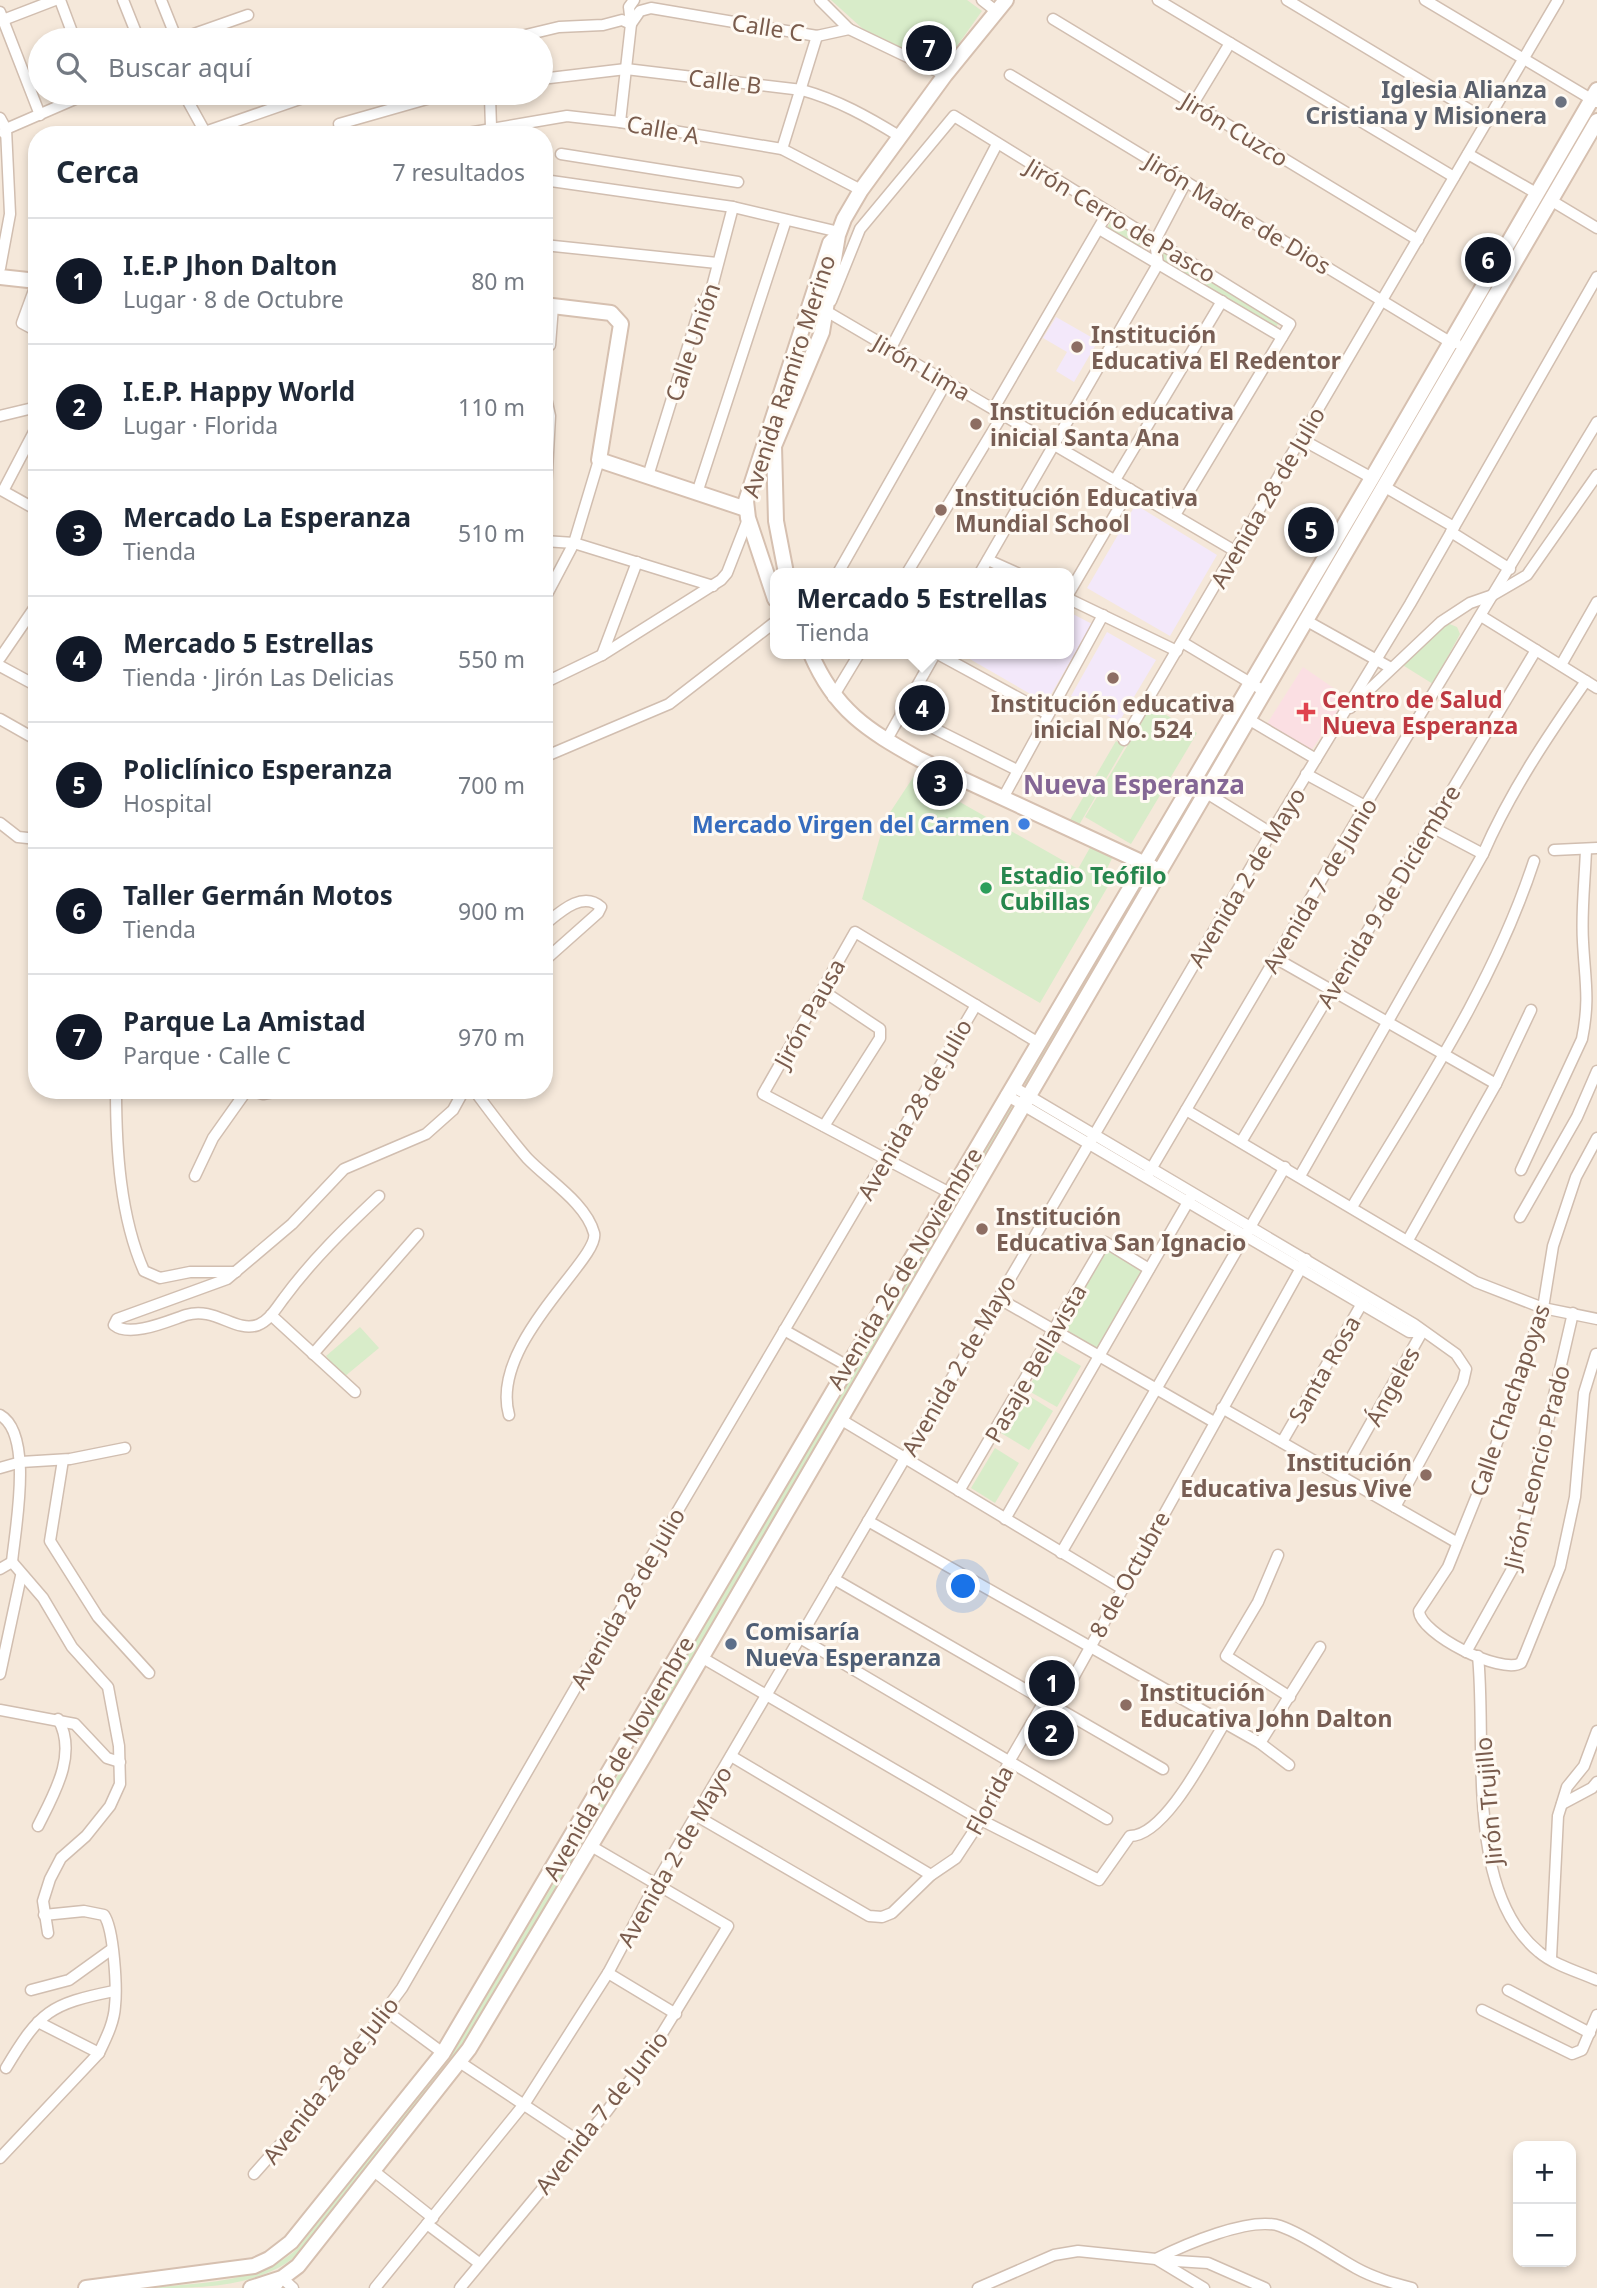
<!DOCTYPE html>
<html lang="es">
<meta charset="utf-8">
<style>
:root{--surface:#fff;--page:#f6f6f7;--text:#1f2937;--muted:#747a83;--line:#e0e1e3;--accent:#111827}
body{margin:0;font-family:"Noto Sans",sans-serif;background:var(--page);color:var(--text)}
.controls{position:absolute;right:21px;bottom:21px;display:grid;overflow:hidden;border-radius:14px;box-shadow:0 4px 10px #0003}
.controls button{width:63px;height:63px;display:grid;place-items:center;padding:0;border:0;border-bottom:2px solid var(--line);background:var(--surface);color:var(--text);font:35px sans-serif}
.you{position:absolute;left:964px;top:1587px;width:24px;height:24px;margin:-18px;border:5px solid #fff;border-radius:50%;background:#1a73e8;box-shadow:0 0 0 10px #1a73e833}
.badge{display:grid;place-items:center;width:46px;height:46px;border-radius:50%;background:var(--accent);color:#fff;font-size:23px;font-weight:700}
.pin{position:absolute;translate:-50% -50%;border:4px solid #fff;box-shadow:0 2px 7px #0006}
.popup{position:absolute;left:770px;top:568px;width:304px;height:91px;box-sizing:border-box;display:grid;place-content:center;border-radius:14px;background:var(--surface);filter:drop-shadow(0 2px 5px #0005);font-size:23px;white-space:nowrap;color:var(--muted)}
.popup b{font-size:26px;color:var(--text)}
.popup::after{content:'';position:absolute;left:50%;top:100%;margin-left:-14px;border:14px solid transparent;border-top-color:var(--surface)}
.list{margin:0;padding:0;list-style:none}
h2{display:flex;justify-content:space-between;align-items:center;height:91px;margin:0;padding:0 28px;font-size:30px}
h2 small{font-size:23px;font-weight:400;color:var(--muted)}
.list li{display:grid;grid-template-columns:46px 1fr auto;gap:21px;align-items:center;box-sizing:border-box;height:126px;padding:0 28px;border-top:2px solid var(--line)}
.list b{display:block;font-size:26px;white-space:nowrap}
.list p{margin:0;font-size:23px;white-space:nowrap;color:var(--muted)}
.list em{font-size:23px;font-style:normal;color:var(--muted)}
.icon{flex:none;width:38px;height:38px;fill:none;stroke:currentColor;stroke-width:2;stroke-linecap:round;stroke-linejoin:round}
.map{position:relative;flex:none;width:1597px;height:2288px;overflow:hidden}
.search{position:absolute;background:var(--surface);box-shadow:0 4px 10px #0003;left:28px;top:28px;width:525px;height:77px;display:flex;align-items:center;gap:18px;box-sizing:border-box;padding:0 24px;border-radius:38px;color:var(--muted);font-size:26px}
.panel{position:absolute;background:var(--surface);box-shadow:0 4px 10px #0003;left:28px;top:126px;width:525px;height:973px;border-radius:28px}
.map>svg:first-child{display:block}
</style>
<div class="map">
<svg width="1597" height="2288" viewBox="0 0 1597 2288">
<rect width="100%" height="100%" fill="#fdf6ec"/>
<!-- residential -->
<path fill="#f5e8da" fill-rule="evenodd" d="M0 0H1597V2288H0ZM40 40H541V93H40ZM37 135H544V1090H37ZM775 573H1069V654H775ZM1518 2146H1571V2262H1518Z"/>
<!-- education -->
<g fill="#f3e8fa">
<path d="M1056 317 1098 341 1074 382 1056 371 1067 352 1043 338Z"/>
<path d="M1141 508 1217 555 1170 636 1087 588 1133 509Z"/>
<path d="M1069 612 1092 624 1046 703 961 654H1069Z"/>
<path d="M1107 632 1156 660 1119 722 1071 696Z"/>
</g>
<!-- medical -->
<path fill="#fbdfe3" d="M1303 667 1348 698 1310 752 1265 727Z"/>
<!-- green -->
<g fill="#d8ecc9">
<path d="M831 0H967L982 11 942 67 863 29Z"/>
<path d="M1589 113 1595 116 1464 341 1459 338Z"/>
<path d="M1111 221 1142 240 1138 247 1107 228Z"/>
<path d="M1160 251 1164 252 1279 322 1275 329 1161 259Z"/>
<path d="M1452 349 1457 352 1264 682 1259 679Z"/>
<path d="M1447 623 1457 627 1460 634 1433 684 1401 664Z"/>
<path d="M1251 693 1255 696 1163 855 1158 853Z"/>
<path d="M1151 706 1197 733 1131 844 1085 817Z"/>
<path d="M1116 741 1125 746 1079 825 1070 820Z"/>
<path d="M914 776 1078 869 1092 844 1113 856 1106 871 1114 876 1040 1003 862 899 885 820Z"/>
<path d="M1144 877 1148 880 1028 1085 1023 1082Z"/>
<path d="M1011 1100 1017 1103 647 1735 642 1732Z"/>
<path d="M1108 1247 1143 1269 1096 1353 1059 1332Z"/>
<path d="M360 1327 379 1348 344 1377 326 1356Z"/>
<path d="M1051 1349 1081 1366 1057 1407 1027 1390Z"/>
<path d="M1026 1394 1053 1411 1029 1450 1001 1433Z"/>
<path d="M995 1448 1019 1463 995 1503 971 1488Z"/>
<path d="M624 1765 628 1767 469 2039 302 2251C262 2288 202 2288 150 2288 200 2282 259 2284 298 2248L453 2053Z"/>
</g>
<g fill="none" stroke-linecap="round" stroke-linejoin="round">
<defs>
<g id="street">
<path d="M60 0 75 40"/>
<path d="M123 0 139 40"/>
<path d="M161 0 177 40"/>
<path d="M820 0 849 29"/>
<path d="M982 0 996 11"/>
<path d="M1158 0 1454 177"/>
<path d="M1287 0 1488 121"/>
<path d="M1425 0 1596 102"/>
<path d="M0 12 40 115"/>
<path d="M1053 19 1418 240"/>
<path d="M3 20 55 0"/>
<path d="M513 38 559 27 603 25 622 20 631 24 640 11 651 8 817 36 849 29 945 75"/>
<path d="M177 40 248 15"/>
<path d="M327 40 333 38"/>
<path d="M1010 75 1450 342 1456 343"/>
<path d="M541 79 626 69 802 90C838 100 868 117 899 136"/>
<path d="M184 94 205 132 317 93"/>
<path d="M1193 104 1230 43"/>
<path d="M0 118 6 129 10 214 0 268"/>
<path d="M620 122 631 24 629 7 634 0"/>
<path d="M339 124 448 93"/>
<path d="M491 127 490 97 492 93"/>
<path d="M4 133 6 129 89 93"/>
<path d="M456 135 567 116 620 122 782 149 861 190"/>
<path d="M782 149 817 36"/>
<path d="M561 154 738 182"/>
<path d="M1468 154 1536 193"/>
<path d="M544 180 733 207 839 232"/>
<path d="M1552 201 1597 228"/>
<path d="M1099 229 1282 337"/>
<path d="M544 245 717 263"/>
<path d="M37 282 22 323 37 331"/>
<path d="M831 301 860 229 954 116 1290 324 1175 515"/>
<path d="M826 311 1235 551"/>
<path d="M550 345 553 306"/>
<path d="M891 348 997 144"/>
<path d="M544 389 550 416 544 527"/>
<path d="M994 408 1108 212"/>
<path d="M0 416 37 407"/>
<path d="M37 426 3 491 37 510"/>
<path d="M1301 439 1372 478"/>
<path d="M648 476 699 311 712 287 733 207"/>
<path d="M1115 480 1222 301"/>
<path d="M1385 487 1454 527"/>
<path d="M697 493 786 220"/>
<path d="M1451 532 1510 569"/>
<path d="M544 541 574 543 713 586"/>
<path d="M988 560 1017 573"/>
<path d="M838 573 947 381"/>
<path d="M907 573 1003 414"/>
<path d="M980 573 1158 264 1155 241 1186 182"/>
<path d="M1069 593 1130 489"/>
<path d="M1069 599 1177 651"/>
<path d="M544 600 574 543 599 460"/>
<path d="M1481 616 1597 688"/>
<path d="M1307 621 1391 668"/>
<path d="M1182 642 1264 691"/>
<path d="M938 654 1048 714"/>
<path d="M602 655 637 562"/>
<path d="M0 658 37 604"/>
<path d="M1561 665 1597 602"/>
<path d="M0 666 37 686"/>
<path d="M544 683 602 655 721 580 727 573 748 519"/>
<path d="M833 697 859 654"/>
<path d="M1350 708 1441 622 1470 603 1493 595 1527 575 1597 475"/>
<path d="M901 712 1017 770"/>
<path d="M0 719 37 740"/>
<path d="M1248 719 1316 759"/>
<path d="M1124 740 1558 0"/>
<path d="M886 741 935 654"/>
<path d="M544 757 669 704 775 622"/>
<path d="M1306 774 1365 806"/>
<path d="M1205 792 1271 833"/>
<path d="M1003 798 1103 615"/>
<path d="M0 823 18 837 37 839"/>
<path d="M1430 826 1483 854"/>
<path d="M1554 850 1597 848"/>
<path d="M544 925C559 913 582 890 601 907L598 913 544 961"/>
<path d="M1275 958 1496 1084"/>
<path d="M823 991 880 1029V1038L824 1126"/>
<path d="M1012 1086 1414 1324 1456 1354 1466 1369 1463 1382 1395 1507"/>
<path d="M116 1090C116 1148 120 1217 144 1271L160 1278 190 1272H236"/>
<path d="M249 1090 263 1094 284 1090"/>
<path d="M474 1090C491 1113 508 1136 527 1158 548 1180 586 1203 594 1233 601 1258 489 1343 509 1415"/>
<path d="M1006 1095 1409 1332H1422"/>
<path d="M1186 1110 1476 1282 1543 1308 1597 1319"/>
<path d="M1241 1142 1536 650"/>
<path d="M1521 1170 1582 1039C1590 999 1585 981 1583 942 1581 912 1585 880 1586 849"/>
<path d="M195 1176 213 1138 247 1090"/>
<path d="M1147 1176 1365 806 1597 422"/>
<path d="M1300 1176 1483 854C1510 792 1547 737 1586 681"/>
<path d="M948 1192 763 1094 855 932 1037 1042"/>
<path d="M379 1196C345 1228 312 1260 284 1298 277 1307 270 1320 258 1325 235 1333 215 1306 186 1315 168 1321 130 1338 114 1325L117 1319 227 1279 292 1224 344 1169 426 1134 453 1110 464 1090"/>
<path d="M1352 1207C1419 1095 1493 986 1534 861"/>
<path d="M1520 1217 1577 1117 1597 1071"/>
<path d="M1408 1240 1496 1084 1531 1010"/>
<path d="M998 1298 1214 1422"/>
<path d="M271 1315 355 1392"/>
<path d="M784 1330 846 1365"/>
<path d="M313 1354 418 1234"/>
<path d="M1596 1354 1584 1393 1575 1497 1560 1567 1525 1654 1521 1663C1501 1675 1420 1634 1419 1611L1448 1567 1490 1463 1543 1308 1553 1246 1576 1177 1597 1138"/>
<path d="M1222 1408 1456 1542"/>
<path d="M0 1415C34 1434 15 1529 12 1562"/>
<path d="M840 1419 1121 1588"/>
<path d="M1282 1442 1364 1300"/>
<path d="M63 1460 50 1541 98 1617 149 1673"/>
<path d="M0 1468 21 1462 70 1459 125 1448"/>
<path d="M1341 1476 1422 1332"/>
<path d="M959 1491 1105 1242 1149 1269"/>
<path d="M1005 1519 1192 1195"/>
<path d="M868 1521 1260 1743 1289 1765"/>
<path d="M1061 1553 1285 1167"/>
<path d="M1278 1555 1258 1602 1226 1656 1290 1697"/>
<path d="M12 1562 43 1598 72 1647 108 1687 119 1746 120 1784 110 1806 86 1836 61 1858 50 1879 43 1901 48 1933"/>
<path d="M0 1569 12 1562"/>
<path d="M834 1579 1163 1769"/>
<path d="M800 1638 1107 1819"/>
<path d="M1466 1652 1515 1564 1573 1313"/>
<path d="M1478 1656C1487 1743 1464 1891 1539 1952 1554 1965 1579 1972 1597 1980"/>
<path d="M701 1657 981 1820 1099 1880 1130 1836C1165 1836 1207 1752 1224 1724"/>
<path d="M0 1674 21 1576"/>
<path d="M1057 1707 1306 1259"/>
<path d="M0 1710 75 1724 107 1758 120 1762"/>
<path d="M1260 1743 1320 1647"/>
<path d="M731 1756 931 1875"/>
<path d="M1562 1804 1592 1788 1597 1782"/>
<path d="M695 1815 869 1916 882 1917 892 1913 931 1875 956 1858 981 1820 1010 1760 1045 1700"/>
<path d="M38 1826C54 1794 78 1754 58 1719"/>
<path d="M1551 1958 1558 1816 1567 1787 1584 1766 1597 1731"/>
<path d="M608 1973 676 2014"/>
<path d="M31 1990 69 1980 112 1949"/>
<path d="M1508 1990 1590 2033"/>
<path d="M1482 2010 1572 2054 1582 2050 1597 2015"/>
<path d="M386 2011 443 2053"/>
<path d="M38 2022 99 2053"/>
<path d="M461 2063 580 2142"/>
<path d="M6 2068C40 2011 50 2004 114 1991"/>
<path d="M0 2158 99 2053C106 2038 114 2023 115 2006 117 1988 114 1929 104 1915L84 1911 44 1915"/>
<path d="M375 2172 433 2218"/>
<path d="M254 2174 317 2103 402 1988 680 1507 976 1005"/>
<path d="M427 2224 479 2263"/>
<path d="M1156 2259C1184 2245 1250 2216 1280 2226 1306 2235 1332 2255 1356 2268 1374 2278 1393 2283 1412 2288"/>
<path d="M1160 2260 1208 2263 1265 2288"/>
<path d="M275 2288 282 2278 293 2288"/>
<path d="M375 2288 525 2103 608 1973 655 1885 1271 833 1410 604 1597 277"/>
<path d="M460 2288 607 2111 649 2055 728 1926 591 1846"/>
<path d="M978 2288 1054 2255 1078 2251 1156 2259 1204 2288"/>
</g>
<g id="secondary">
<path d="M0 277 37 281"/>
<path d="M544 305 611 313 621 324 599 460 746 509"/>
<path d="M786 573 776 521 774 446 822 332 838 235 844 219 861 190 945 75 1006 0"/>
<path d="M775 599 748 518 746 501 830 243 837 236"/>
<path d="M811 654C835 710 867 730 919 759L1152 867"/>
<path d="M86 2288 254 2266 269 2259 291 2242 443 2053 1372 478 1597 90"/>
<path d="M251 2288 282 2278 298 2266 469 2049 643 1758 1597 121"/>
</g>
</defs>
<!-- street casing -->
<use href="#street" stroke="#d1beb0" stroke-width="13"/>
<!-- secondary casing -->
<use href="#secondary" stroke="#d6c0b0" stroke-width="18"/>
<!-- street -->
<use href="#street" stroke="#fff" stroke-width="10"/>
<!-- secondary -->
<use href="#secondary" stroke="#fff" stroke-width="14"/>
</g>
<!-- markers -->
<circle fill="#6b7280" stroke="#fffaf3" stroke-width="2.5" cx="1561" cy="102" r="7"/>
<g fill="#8d6e63" stroke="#fffaf3" stroke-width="2.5">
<circle cx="1077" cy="347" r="7"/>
<circle cx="976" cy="424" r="7"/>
<circle cx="941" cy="510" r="7"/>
<circle cx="1113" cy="678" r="7"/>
<circle cx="982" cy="1229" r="7"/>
<circle cx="1426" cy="1475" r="7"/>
<circle cx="1126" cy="1705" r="7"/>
</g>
<path fill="#e0444e" stroke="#fffaf3" stroke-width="2.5" d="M1302.5 701.5h7v7h7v7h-7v7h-7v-7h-7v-7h7z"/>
<circle fill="#3f7fe0" stroke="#fffaf3" stroke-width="2.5" cx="1024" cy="824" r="7"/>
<circle fill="#2e9e5b" stroke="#fffaf3" stroke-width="2.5" cx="986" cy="888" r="7"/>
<circle fill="#5c6f8a" stroke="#fffaf3" stroke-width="2.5" cx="731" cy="1644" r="7"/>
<g text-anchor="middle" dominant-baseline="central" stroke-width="6" stroke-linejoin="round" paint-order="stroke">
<!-- street labels -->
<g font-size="23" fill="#7a5c4d" stroke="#fffaf3">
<text transform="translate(768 27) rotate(9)">Calle C</text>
<text transform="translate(725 81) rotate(7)">Calle B</text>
<text transform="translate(663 129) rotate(10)">Calle A</text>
<text transform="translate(1235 129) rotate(31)">Jirón Cuzco</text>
<text transform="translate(1238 213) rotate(31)">Jirón Madre de Dios</text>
<text transform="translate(1121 220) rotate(31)">Jirón Cerro de Pasco</text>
<text transform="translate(692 342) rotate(-71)">Calle Unión</text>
<text transform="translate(922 367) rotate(30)">Jirón Lima</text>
<text transform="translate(788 376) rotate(-72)">Avenida Ramiro Merino</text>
<text transform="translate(1267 497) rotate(-60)">Avenida 28 de Julio</text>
<text transform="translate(1246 877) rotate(-59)">Avenida 2 de Mayo</text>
<text transform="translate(1319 885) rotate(-59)">Avenida 7 de Junio</text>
<text transform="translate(1388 896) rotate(-59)">Avenida 9 de Diciembre</text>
<text transform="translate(809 1013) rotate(-61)">Jirón Pausa</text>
<text transform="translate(914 1109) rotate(-60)">Avenida 28 de Julio</text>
<text transform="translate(904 1268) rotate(-59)">Avenida 26 de Noviembre</text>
<text transform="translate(1035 1363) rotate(-60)">Pasaje Bellavista</text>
<text transform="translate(958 1365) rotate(-60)">Avenida 2 de Mayo</text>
<text transform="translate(1324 1369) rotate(-60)">Santa Rosa</text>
<text transform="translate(1392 1386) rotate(-61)">Ángeles</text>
<text transform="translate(1509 1400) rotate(-71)">Calle Chachapoyas</text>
<text transform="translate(1536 1467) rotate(-76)">Jirón Leoncio Prado</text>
<text transform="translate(1129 1574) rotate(-61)">8 de Octubre</text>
<text transform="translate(627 1598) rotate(-60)">Avenida 28 de Julio</text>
<text transform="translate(618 1758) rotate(-60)">Avenida 26 de Noviembre</text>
<text transform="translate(989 1800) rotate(-62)">Florida</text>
<text transform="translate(1488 1801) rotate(-95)">Jirón Trujillo</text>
<text transform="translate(674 1856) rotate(-60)">Avenida 2 de Mayo</text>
<text transform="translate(330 2080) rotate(-52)">Avenida 28 de Julio</text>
<text transform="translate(601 2112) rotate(-52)">Avenida 7 de Junio</text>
</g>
<!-- worship labels -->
<g font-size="23" font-weight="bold" fill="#5b616d" stroke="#fffaf3" text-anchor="end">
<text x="1547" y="89">Iglesia Alianza<tspan x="1547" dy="26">Cristiana y Misionera</tspan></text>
</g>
<!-- education labels -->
<g font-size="23" font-weight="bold" fill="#785e54" stroke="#fffaf3" text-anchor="start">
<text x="1091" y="334">Institución<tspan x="1091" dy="26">Educativa El Redentor</tspan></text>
<text x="990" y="411">Institución educativa<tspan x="990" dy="26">inicial Santa Ana</tspan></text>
<text x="955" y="497">Institución Educativa<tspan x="955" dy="26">Mundial School</tspan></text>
<text x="1113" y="703" text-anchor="middle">Institución educativa<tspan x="1113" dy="26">inicial No. 524</tspan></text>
<text x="996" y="1216">Institución<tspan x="996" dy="26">Educativa San Ignacio</tspan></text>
<text x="1412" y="1462" text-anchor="end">Institución<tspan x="1412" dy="26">Educativa Jesus Vive</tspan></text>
<text x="1140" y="1692">Institución<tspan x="1140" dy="26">Educativa John Dalton</tspan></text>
</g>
<!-- health labels -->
<g font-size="23" font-weight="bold" fill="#be3a42" stroke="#fffaf3" text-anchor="start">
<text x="1322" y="699">Centro de Salud<tspan x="1322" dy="26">Nueva Esperanza</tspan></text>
</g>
<!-- shop labels -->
<g font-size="23" font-weight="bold" fill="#366cbe" stroke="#fffaf3" text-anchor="end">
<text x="1010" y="824">Mercado Virgen del Carmen</text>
</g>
<!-- leisure labels -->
<g font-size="23" font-weight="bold" fill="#27864d" stroke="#fffaf3" text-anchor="start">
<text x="1000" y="875">Estadio Teófilo<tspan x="1000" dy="26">Cubillas</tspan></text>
</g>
<!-- service labels -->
<g font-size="23" font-weight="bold" fill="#4e5e75" stroke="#fffaf3" text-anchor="start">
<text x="745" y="1631">Comisaría<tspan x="745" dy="26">Nueva Esperanza</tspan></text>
</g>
<!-- quarter labels -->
<g font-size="26" font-weight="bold" fill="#846695" stroke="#fffaf3">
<text x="1134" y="784">Nueva Esperanza</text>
</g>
</g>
</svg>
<div class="controls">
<button>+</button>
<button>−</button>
</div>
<div class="you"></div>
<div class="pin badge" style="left:1052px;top:1683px">1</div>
<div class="pin badge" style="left:1051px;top:1733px">2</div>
<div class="pin badge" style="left:940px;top:783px">3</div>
<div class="pin badge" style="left:922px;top:708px">4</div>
<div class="popup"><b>Mercado 5 Estrellas</b>Tienda</div>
<div class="pin badge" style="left:1311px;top:530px">5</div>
<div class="pin badge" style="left:1488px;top:260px">6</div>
<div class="pin badge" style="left:929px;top:48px">7</div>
<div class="search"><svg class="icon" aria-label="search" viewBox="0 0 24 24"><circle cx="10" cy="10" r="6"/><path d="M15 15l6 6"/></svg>Buscar aquí</div>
<section class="panel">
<h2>Cerca<small>7 resultados</small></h2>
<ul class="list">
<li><span class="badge">1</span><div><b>I.E.P Jhon Dalton</b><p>Lugar · 8 de Octubre</p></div><em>80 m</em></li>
<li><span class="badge">2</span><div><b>I.E.P. Happy World</b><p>Lugar · Florida</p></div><em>110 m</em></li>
<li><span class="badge">3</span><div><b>Mercado La Esperanza</b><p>Tienda</p></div><em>510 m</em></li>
<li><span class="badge">4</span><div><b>Mercado 5 Estrellas</b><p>Tienda · Jirón Las Delicias</p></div><em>550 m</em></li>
<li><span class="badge">5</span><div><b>Policlínico Esperanza</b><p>Hospital</p></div><em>700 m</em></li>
<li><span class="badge">6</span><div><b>Taller Germán Motos</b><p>Tienda</p></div><em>900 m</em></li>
<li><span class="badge">7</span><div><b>Parque La Amistad</b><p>Parque · Calle C</p></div><em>970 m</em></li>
</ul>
</section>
</div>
